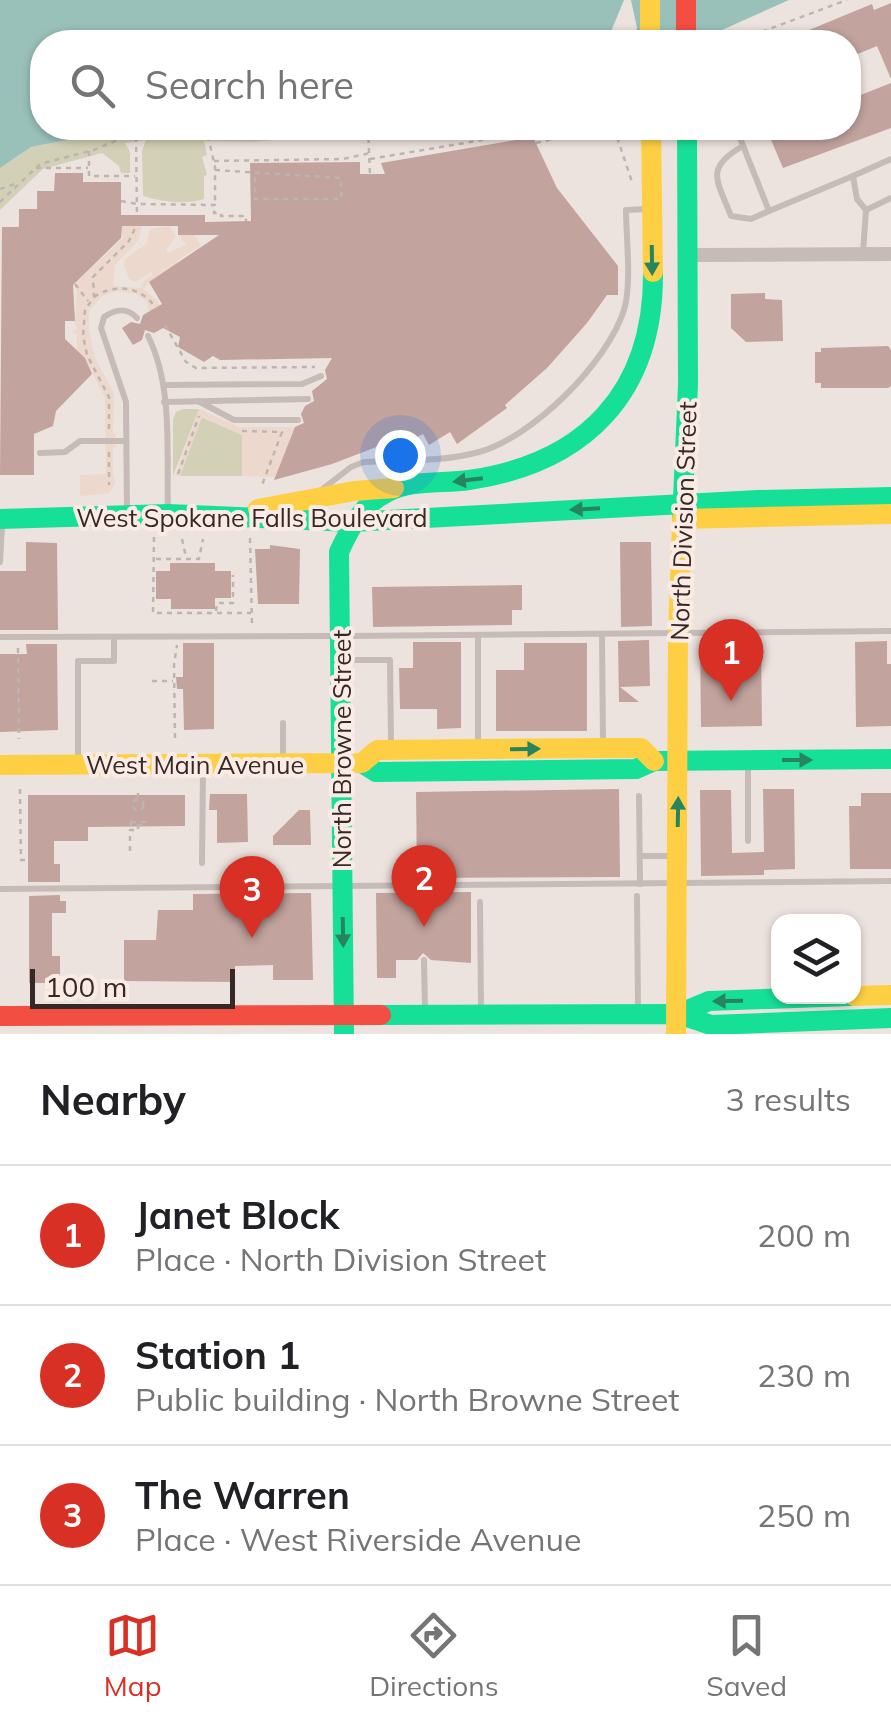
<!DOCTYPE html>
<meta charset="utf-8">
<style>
:root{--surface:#fff;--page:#f6f6f6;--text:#202124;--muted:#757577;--line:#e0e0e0;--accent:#d93025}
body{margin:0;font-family:Mulish,sans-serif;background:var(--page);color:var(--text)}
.controls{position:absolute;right:30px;bottom:30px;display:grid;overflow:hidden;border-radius:20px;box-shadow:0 2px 8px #0004}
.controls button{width:90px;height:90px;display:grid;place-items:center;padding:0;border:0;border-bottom:2px solid var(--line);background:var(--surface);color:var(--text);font:50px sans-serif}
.scale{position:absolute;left:30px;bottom:25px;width:205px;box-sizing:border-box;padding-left:10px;border:5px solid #362826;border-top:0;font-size:28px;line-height:35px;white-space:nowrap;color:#362826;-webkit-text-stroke:8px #faece4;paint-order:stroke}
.you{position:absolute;left:400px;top:455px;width:35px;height:35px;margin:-25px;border:8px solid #fff;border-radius:50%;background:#1a73e8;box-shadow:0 0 0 15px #1a73e833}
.badge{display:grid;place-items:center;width:65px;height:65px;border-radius:50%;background:var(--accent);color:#fff;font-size:32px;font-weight:700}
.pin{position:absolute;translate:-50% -82px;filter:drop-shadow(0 2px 5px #0008)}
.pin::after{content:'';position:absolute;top:52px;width:35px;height:30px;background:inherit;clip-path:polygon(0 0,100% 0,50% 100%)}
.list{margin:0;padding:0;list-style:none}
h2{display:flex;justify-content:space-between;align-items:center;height:130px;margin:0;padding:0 40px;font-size:42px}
h2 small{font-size:32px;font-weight:400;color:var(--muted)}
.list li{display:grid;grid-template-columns:65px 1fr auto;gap:30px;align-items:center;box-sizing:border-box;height:140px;padding:0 40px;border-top:2px solid var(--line)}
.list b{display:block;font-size:38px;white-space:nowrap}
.list p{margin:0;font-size:32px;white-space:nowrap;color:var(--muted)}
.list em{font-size:32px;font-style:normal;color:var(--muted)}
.icon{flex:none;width:55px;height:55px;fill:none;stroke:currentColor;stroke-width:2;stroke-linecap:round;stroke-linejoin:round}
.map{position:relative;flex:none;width:891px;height:1034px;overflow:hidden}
.search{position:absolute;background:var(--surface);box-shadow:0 2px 8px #0004;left:30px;right:30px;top:30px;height:110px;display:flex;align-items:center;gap:25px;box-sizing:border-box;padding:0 35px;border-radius:40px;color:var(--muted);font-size:38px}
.sheet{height:550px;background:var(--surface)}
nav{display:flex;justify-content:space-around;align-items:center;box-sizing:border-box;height:140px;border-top:2px solid var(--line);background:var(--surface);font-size:28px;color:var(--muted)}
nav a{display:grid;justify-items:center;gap:5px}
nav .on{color:var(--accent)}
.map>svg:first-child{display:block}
</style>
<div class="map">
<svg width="891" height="1034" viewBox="0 0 891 1034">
<rect width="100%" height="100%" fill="#ede3de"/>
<!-- green -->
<g fill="#d2d1b7">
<path d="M96 128H425L252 142 204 141 207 155 202 157 207 175 204 176V199C187 205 162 202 143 196L142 151 146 140 125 143 130 152V173H121L119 166 102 153 43 169 0 210V168L31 147 67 140Z"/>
<path d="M183 409H199L173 476V420L176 412Z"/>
<path d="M201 417 242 435V476H180Z"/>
</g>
<!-- plaza -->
<g fill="#ecd8cc">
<path d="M121 226H142L138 241 115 265 113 286 141 288 145 279 152 275V272L135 282 129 279 124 265 125 259 147 243 150 229 169 226 176 236 166 250 168 253 187 244 181 240V235H195L201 246 178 260 176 266 147 283 144 289 157 301 161 307 157 309 149 311 147 301 136 294 117 291 102 296 89 311V330L95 358 114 393 113 433 116 434V447L113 448V476L116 482 109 493 80 496V475L106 474 105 398 85 358 77 351V334L73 333V330L77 329 75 321 77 288 74 285 123 238Z"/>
<path d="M199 409 239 427H295L275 477 242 476V435L202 417 180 476H175Z"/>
</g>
<!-- water -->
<g fill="#99c1ba">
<path d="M0 0H624L612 29 616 42H42V128H96L67 140 31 147 0 168Z"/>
<path d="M631 0H789L695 42H630L637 28Z"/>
</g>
<!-- building -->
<g fill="#c2a39e">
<path d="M891 3V79L877 46 848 58V42H780L872 4 874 10Z"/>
<path d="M891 83V128L783 168 766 128H848V100Z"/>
<path d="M533 137 557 188 618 266V295H607L587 323 547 368 505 405 507 408 457 444 450 432 429 445 423 434 386 454 379 446 332 464 274 480 295 427 304 423 301 414 305 406 314 401 312 391 327 379 325 370 332 358 220 360 213 356 204 362 178 347 180 337 163 328 154 333 145 330 142 340 133 345 122 328 131 322 140 324 143 315 162 304 149 282 219 235H178V226H122L121 238 73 285 75 321H65V339L85 358 92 374 56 411 53 426 34 434V475H0L2 227H19V209H37V191H54L55 173H83V182H121V215H205V222L251 221 250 163 360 162V174H385L381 163Z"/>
<path d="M765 293V299L782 300 783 341 746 342 731 328V294Z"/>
<path d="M888 346 891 350V386L888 388H821V383H815V352H821V348Z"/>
<path d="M26 542 57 543 58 630H0V571H26Z"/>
<path d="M620 542H651L652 626 621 627Z"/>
<path d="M270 545 300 549 299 604H258L255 549H270Z"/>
<path d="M170 563H215V571H231V598H215V609H171V599H156V571H170Z"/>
<path d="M522 585V610H512V625L373 627 372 587Z"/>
<path d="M649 640 650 686 620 687 639 702H619L618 641Z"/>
<path d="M700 640H761L762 726 701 727Z"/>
<path d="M887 641V664H891V726L856 727 855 642Z"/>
<path d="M413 642H461V728L437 729V709H400L399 668H413Z"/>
<path d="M183 643H214V729L184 730 183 689H177L176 677H183Z"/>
<path d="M524 643H587V731H496V670H524Z"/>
<path d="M26 644H57L58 730 0 732V654H27Z"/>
<path d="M619 789 620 877 417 878 416 792Z"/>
<path d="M763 789H794L795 869 764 870V875L701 876 700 790H731L732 853 764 852Z"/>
<path d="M861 793H891V869H850L849 806H861Z"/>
<path d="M210 794H247L248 842 217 843V810H209Z"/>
<path d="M28 795H185V826L88 827V841H54V864H60V882H28Z"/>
<path d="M299 810H310L311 845H273V836Z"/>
<path d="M471 892V963L431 960 423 953 417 960H396V978H377L376 893Z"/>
<path d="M311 893 313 980H273V965L235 966V982L124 981V940H156L158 910H193V894Z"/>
<path d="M60 895V901H66V913H52V956H60V983H29V896Z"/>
</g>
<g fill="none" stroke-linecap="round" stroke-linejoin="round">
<!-- path -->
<g stroke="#beb4b0" stroke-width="2.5" stroke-dasharray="5 5" stroke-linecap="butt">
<path d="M734 42 847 0"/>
<path d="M113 128 117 139"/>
<path d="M368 128 370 174"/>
<path d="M489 128 491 137"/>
<path d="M614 128 632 182"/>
<path d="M208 136 215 167V202"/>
<path d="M136 137 137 215"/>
<path d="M536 143 600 128"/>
<path d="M89 151V176H135"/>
<path d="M370 159 518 134"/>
<path d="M214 161 343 159 370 153"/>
<path d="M36 168H88"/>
<path d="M215 170 341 178V199H255V173"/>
<path d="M0 189 18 183"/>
<path d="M121 201 137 204 215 205 214 213H221V216H246V221"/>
<path d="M0 202 40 164 94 150 127 136 252 135 348 128"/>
<path d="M75 284 88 301"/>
<path d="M94 297C114 283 143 286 156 309"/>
<path d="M165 325 186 362 196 368 315 367"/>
<path d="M109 429V397L87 355 83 336 85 310 94 297 93 277 129 241 136 226"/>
<path d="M242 431 282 432 262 485"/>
<path d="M109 452V485"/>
<path d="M178 474 199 416"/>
<path d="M154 537 153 613H251"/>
<path d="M250 538 252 626"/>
<path d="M182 539 186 557"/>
<path d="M156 559H199L203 539"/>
<path d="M216 611 217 603H233V575"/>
<path d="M18 648 19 739"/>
<path d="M152 681H173"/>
<path d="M175 738 174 665 177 645"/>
<path d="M20 789 21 860H28"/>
<path d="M138 798V788"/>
<circle cx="138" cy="805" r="5.5"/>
<rect x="131" y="822" width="14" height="3"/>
<path d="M130 851V830H138V826"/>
</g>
<!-- lane -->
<g stroke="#c6bbb7" stroke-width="6">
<path d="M736 128 769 211 853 176"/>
<path d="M743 146C704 168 717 180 731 216L751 219 769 211"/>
<path d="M866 210 857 199 853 176 891 159"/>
<path d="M863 253 866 210 891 198"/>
<path d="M148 336C174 388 166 455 168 512"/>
<path d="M164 385 302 384 321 376"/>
<path d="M198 401 234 420H298"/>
<path d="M164 402 308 399"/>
<path d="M40 453 65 452 80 441H126"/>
<path d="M320 491 351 467 364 462C402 460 443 462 479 452 533 437 607 363 624 310 632 284 626 237 626 210L646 209"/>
<path d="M127 512 126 402 101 328 104 317C116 309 127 307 137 318"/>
<path d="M0 562 2 525"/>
<path d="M602 635 603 742"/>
<path d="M347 636 891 631"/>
<path d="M0 637 335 636"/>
<path d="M347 660H390L391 744"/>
<path d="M283 723V762"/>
<path d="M478 743V636"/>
<path d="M78 759V661H114V637"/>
<path d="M748 762V841"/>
<path d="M639 796 640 884"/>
<path d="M640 856H672"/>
<path d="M202 863 203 769"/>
<path d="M0 889 891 881"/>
<path d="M637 896 638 1010"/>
<path d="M480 902 481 1011"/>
<path d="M424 960 425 1009"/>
</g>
<!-- street -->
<path stroke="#c6bbb7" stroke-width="14" d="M689 255 891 254"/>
<!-- fast -->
<g stroke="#16e098" stroke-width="20">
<path d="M0 519 168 514 351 522 758 500 891 497"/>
<path d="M682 522 688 384 687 128"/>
<path d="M362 763 376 772 636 769 654 761 891 759"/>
<path d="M678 1014 709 1001 850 996"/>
<path d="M381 1015 678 1014 711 1025 891 1018"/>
<path d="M344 1034 339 552C350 528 362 505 386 493 412 479 442 484 469 480 586 463 654 392 653 272"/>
</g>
<!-- slow -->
<g stroke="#ffcf43" stroke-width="20">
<path d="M650 0V42"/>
<path d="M651 128 653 272"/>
<path d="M258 509 354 491 394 488"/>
<path d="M682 519 891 514"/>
<path d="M0 765 362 763 377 750 604 748H641L654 761"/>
<path d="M854 996 891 995"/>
<path d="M676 1034 678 634 682 522"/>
</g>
<!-- jam -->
<g stroke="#f24e42" stroke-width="20">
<path d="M686 0V42"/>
<path d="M0 1016 381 1015"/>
</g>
</g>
<!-- one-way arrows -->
<defs><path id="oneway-solid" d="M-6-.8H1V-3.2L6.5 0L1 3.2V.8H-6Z" transform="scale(2.5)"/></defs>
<g fill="#26845f">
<use href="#oneway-solid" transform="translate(652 260) rotate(89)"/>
<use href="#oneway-solid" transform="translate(468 480) rotate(173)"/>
<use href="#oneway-solid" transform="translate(585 509) rotate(177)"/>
<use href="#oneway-solid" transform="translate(525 749) rotate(-1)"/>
<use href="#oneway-solid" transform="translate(797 760)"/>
<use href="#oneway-solid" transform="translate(678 812) rotate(-89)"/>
<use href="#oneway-solid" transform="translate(343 932) rotate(89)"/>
<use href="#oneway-solid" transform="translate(728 1001) rotate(179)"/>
</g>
<g text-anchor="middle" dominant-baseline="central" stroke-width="8" stroke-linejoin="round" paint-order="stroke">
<!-- street labels -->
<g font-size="25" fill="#362826" stroke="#faece4">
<text x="252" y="517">West Spokane Falls Boulevard</text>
<text transform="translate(683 521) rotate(-88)">North Division Street</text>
<text transform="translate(341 749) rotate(-90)">North Browne Street</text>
<text x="195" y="764">West Main Avenue</text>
</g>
</g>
</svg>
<div class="controls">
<button><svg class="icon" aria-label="layers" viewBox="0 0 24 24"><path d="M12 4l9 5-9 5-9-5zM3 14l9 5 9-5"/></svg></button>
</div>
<div class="scale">100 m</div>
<div class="you"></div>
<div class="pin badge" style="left:731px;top:701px">1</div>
<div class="pin badge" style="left:424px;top:927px">2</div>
<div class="pin badge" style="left:252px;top:938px">3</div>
<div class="search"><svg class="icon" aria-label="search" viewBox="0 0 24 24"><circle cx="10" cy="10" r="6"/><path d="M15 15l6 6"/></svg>Search here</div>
</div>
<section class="sheet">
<h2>Nearby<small>3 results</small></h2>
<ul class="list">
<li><span class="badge">1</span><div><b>Janet Block</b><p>Place · North Division Street</p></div><em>200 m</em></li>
<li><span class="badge">2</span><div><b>Station 1</b><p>Public building · North Browne Street</p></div><em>230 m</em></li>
<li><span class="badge">3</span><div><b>The Warren</b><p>Place · West Riverside Avenue</p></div><em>250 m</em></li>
</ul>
</section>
<nav>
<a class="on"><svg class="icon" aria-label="map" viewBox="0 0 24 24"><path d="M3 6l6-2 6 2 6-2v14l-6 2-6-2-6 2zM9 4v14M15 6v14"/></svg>Map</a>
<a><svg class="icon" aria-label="directions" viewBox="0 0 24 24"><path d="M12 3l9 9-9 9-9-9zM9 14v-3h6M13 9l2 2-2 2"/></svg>Directions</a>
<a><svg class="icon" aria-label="saved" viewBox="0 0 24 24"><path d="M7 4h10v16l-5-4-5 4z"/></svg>Saved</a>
</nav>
